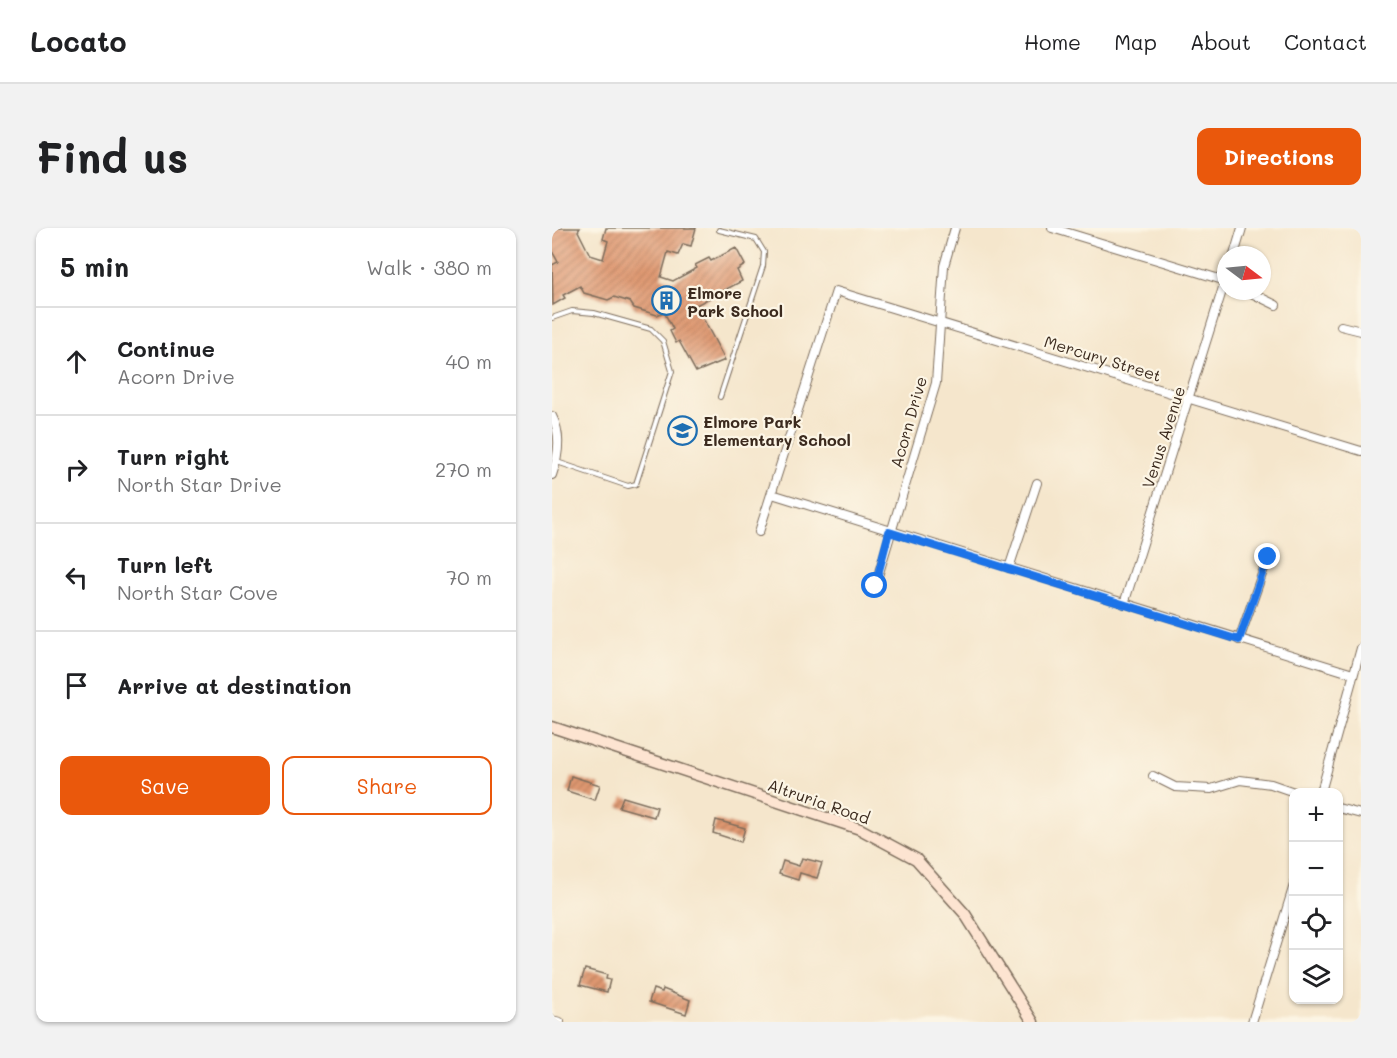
<!DOCTYPE html>
<meta charset="utf-8">
<style>
:root{--surface:#fff;--page:#f2f2f2;--text:#202124;--muted:#757577;--line:#e0e0e0;--accent:#ea580c}
body{margin:0;font-family:Mali,sans-serif;background:var(--page);color:var(--text)}
.controls{position:absolute;right:18px;bottom:18px;display:grid;overflow:hidden;border-radius:12px;box-shadow:0 2px 4px #0004}
.controls button{width:54px;height:54px;display:grid;place-items:center;padding:0;border:0;border-bottom:2px solid var(--line);background:var(--surface);color:var(--text);font:30px sans-serif}
.compass{position:absolute;left:665px;top:18px;width:54px;height:54px;border-radius:50%;background:var(--surface);box-shadow:0 2px 4px #0004;rotate:106deg}
.stop{position:absolute;width:18px;height:18px;margin:-14px;border:4px solid #1a73e8;border-radius:50%;background:#fff}
.stop.end{background:#1a73e8;border-color:#fff;box-shadow:0 2px 6px #0008}
.list{margin:0;padding:0;list-style:none}
h2{display:flex;justify-content:space-between;align-items:center;height:78px;margin:0;padding:0 24px;font-size:26px}
h2 small{font-size:20px;font-weight:400;color:var(--muted)}
.list li{display:grid;grid-template-columns:39px 1fr auto;gap:18px;align-items:center;box-sizing:border-box;height:108px;padding:0 24px;border-top:2px solid var(--line)}
.list b{display:block;font-size:22px;white-space:nowrap}
.list p{margin:0;font-size:20px;white-space:nowrap;color:var(--muted)}
.list em{font-size:20px;font-style:normal;color:var(--muted)}
.actions{display:flex;gap:12px;padding:18px 24px}
.actions a{flex:1;padding:14px 0;border:2px solid var(--accent);border-radius:12px;text-align:center;font-size:21px;color:var(--accent)}
.actions .main{background:var(--accent);color:#fff}
.icon{flex:none;width:33px;height:33px;fill:none;stroke:currentColor;stroke-width:2;stroke-linecap:round;stroke-linejoin:round}
.map{position:relative;flex:none;width:809px;height:794px;overflow:hidden;border-radius:12px}
header{display:flex;align-items:center;gap:36px;box-sizing:border-box;height:84px;padding:0 30px;background:var(--surface);border-bottom:2px solid var(--line)}
header strong{font-size:28px}
nav{display:flex;gap:33px;margin-inline-start:auto;font-size:21px}
.intro{display:flex;align-items:center;justify-content:space-between;box-sizing:border-box;height:144px;padding:0 36px}
h1{margin:0;font-size:42px}
.button{padding:15px 27px;border-radius:12px;background:var(--accent);color:#fff;font-size:21px;font-weight:700}
main{display:flex;gap:36px;padding:0 36px}
aside{flex:1;background:var(--surface);border-radius:12px;box-shadow:0 2px 4px #0004}
.map>svg:first-child{display:block}
</style>
<header>
<strong>Locato</strong>
<nav><a>Home</a><a>Map</a><a>About</a><a>Contact</a></nav>
</header>
<div class="intro"><h1>Find us</h1><a class="button">Directions</a></div>
<main>
<aside>
<h2>5 min<small>Walk · 380 m</small></h2>
<ul class="list">
<li><svg class="icon" aria-label="ahead" viewBox="0 0 24 24"><path d="M12 20V5M6 11l6-6 6 6"/></svg><div><b>Continue</b><p>Acorn Drive</p></div><em>40 m</em></li>
<li><svg class="icon" aria-label="right" viewBox="0 0 24 24"><path d="M7 20v-9h11M14 6l5 5-5 5"/></svg><div><b>Turn right</b><p>North Star Drive</p></div><em>270 m</em></li>
<li><svg class="icon" aria-label="left" viewBox="0 0 24 24"><path d="M17 20v-9H6M10 6l-5 5 5 5"/></svg><div><b>Turn left</b><p>North Star Cove</p></div><em>70 m</em></li>
<li><svg class="icon" aria-label="arrive" viewBox="0 0 24 24"><path d="M6 21V4h12l-3 4 3 4H6"/></svg><div><b>Arrive at destination</b></div></li>
</ul>
<div class="actions"><a class="main">Save</a><a>Share</a></div>
</aside>
<div class="map">
<svg width="809" height="794" viewBox="0 0 809 794">
<defs>
<pattern id="building-hatch" width="6" height="6" patternUnits="userSpaceOnUse" patternTransform="scale(1.5)"><rect width="6" height="6" fill="#df9871"/><path d="M-1 1l2-2M0 6l6-6M5 7l2-2" fill="none" stroke="#b67c5c"/></pattern>
</defs>
<rect width="100%" height="100%" fill="#fcf5e5"/>
<filter id="ink" filterUnits="userSpaceOnUse"><feTurbulence type="fractalNoise" baseFrequency=".0167" numOctaves="2"/><feDisplacementMap in="SourceGraphic" scale="12" xChannelSelector="R" yChannelSelector="G"/><feConvolveMatrix kernelMatrix="1 2 1 2 8 2 1 2 1" color-interpolation-filters="sRGB"/></filter>
<filter id="wash" filterUnits="userSpaceOnUse"><feTurbulence type="fractalNoise" baseFrequency=".008" numOctaves="4" result="noise"/><feDisplacementMap in="SourceGraphic" scale="24" xChannelSelector="R" yChannelSelector="G"/><feGaussianBlur stdDeviation="1.35" result="paint"/><feColorMatrix in="noise" values="0 0 0 0 0 0 0 0 0 0 0 0 0 0 0 0 0 1.4 0 .05"/><feComposite in="paint" operator="in"/></filter>
<g filter="url(#wash)">
<rect width="100%" height="100%" fill="#f5e6cc"/>
<g id="blocks">
<!-- building -->
<g fill="url(#building-hatch)">
<path d="M0 0H28L26 3 38 27 51 31 56 13 51 11 54 0H144L139 18 131 16 126 27 116 24 109 49 121 53 145 40 143 37 157 30 159 33 184 20 193 37 185 42 190 53 144 77 173 132 144 144 127 113 124 115 118 103 121 101 112 84 105 87 82 80 78 74 62 69 56 72 32 65 28 58 11 67 13 70 1 77 0 37 6 34 0 23Z"/>
<path d="M19 548 48 557 43 572 15 563Z"/>
<path d="M71 569 105 579 102 589 67 579Z"/>
<path d="M164 592 193 600 189 614 161 605Z"/>
<path d="M250 630 270 635 265 650 248 645 246 652 227 646 231 633 247 638Z"/>
<path d="M33 741 55 747 54 751 58 752 55 764 28 757Z"/>
<path d="M101 761 110 764 111 761 138 772 134 786 97 774Z"/>
</g>
</g>
</g>
<g filter="url(#ink)">
<use href="#blocks" fill-opacity="0" stroke="#7c6c5b" stroke-width="1.5"/>
<g fill="none" stroke-linecap="round" stroke-linejoin="round">
<defs>
<g id="lane">
<path d="M167 2 204 11 212 24 211 38 168 169"/>
<path d="M0 90 20 83 42 85 99 101 111 113 120 143 84 256 76 258 5 234"/>
</g>
<g id="street">
<path d="M500 0 674 53"/>
<path d="M682 27 690 0"/>
<path d="M695 63 724 77"/>
<path d="M789 98 809 103"/>
<path d="M0 188C10 207 7 227 0 247"/>
<path d="M220 266 801 446"/>
<path d="M207 304 284 63 809 223"/>
<path d="M457 340 485 255"/>
<path d="M323 358 384 155 392 38 403 0"/>
<path d="M572 376 674 50"/>
<path d="M687 412 716 329"/>
<path d="M601 548 623 559 659 561 688 552 719 556 742 564"/>
<path d="M769 564 809 420"/>
<path d="M786 580 809 586"/>
<path d="M0 792 8 794"/>
<path d="M700 794 742 657"/>
</g>
<path id="secondary" d="M0 499 308 601 364 631 413 686 481 794"/>
</defs>
<!-- lane casing -->
<use href="#lane" stroke="#7c6c5b" stroke-width="6"/>
<!-- street casing -->
<use href="#street" stroke="#7c6c5b" stroke-width="10"/>
<!-- secondary casing -->
<use href="#secondary" stroke="#7c6c5b" stroke-width="13"/>
<!-- lane -->
<use href="#lane" stroke="#fff" stroke-width="4"/>
<!-- street -->
<use href="#street" stroke="#fff" stroke-width="8"/>
<!-- secondary -->
<use href="#secondary" stroke="#fde4d1" stroke-width="10"/>
</g>
</g>
<g fill="none" stroke-linecap="round" stroke-linejoin="round" filter="url(#ink)">
<!-- route -->
<path stroke="#1a73e8" stroke-width="8" d="M323 358 337 304 687 412 716 329"/>
</g>
<!-- icons -->
<defs>
<symbol id="building-ring" viewBox="-11 -11 22 22"><circle r="9.5" fill="#fcf5e5" stroke="#1f6fb2" stroke-width="1.5"/><path d="M-4-6H4V6H1V3H-1V6H-4ZM-2.5-4.3h1.7v1.8h-1.7ZM.8-4.3h1.7v1.8H.8ZM-2.5-1h1.7V.8h-1.7ZM.8-1h1.7V.8H.8Z" fill="#1f6fb2"/></symbol>
<symbol id="school-ring" viewBox="-11 -11 22 22"><circle r="9.5" fill="#fcf5e5" stroke="#1f6fb2" stroke-width="1.5"/><path d="M0-5L7-2L0 1L-7-2ZM-4 1L0 2.5L4 1V4Q0 6-4 4Z" fill="#1f6fb2"/></symbol>
</defs>
<g fill-rule="evenodd">
<use href="#building-ring" x="98" y="56" width="33" height="33"/>
<use href="#school-ring" x="114" y="186" width="33" height="33"/>
</g>
<g text-anchor="middle" dominant-baseline="central" stroke-width="4.5" stroke-linejoin="round" paint-order="stroke">
<!-- poi labels -->
<g font-size="16" font-weight="bold" fill="#3b2a1e" stroke="#fcf5e5" text-anchor="start">
<text x="135" y="64">Elmore<tspan x="135" dy="18">Park School</tspan></text>
<text x="151" y="193">Elmore Park<tspan x="151" dy="18">Elementary School</tspan></text>
</g>
<!-- street labels -->
<g font-size="16" fill="#3b2a1e" stroke="#fcf5e5">
<text transform="translate(551 130) rotate(17)">Mercury Street</text>
<text transform="translate(356 194) rotate(-74)">Acorn Drive</text>
<text transform="translate(611 209) rotate(-72)">Venus Avenue</text>
<text transform="translate(267 573) rotate(19)">Altruria Road</text>
</g>
</g>
</svg>
<div class="controls">
<button>+</button>
<button>−</button>
<button><svg class="icon" aria-label="locate" viewBox="0 0 24 24"><circle cx="12" cy="12" r="6"/><path d="M12 2v4M12 18v4M2 12h4M18 12h4"/></svg></button>
<button><svg class="icon" aria-label="layers" viewBox="0 0 24 24"><path d="M12 4l9 5-9 5-9-5zM3 14l9 5 9-5"/></svg></button>
</div>
<svg class="compass" viewBox="-18 -18 36 36"><path d="M0-13l5 13h-10z" fill="#e53935"/><path d="M0 13l5-13h-10z" fill="#757577"/></svg>
<div class="stop" style="left:323px;top:358px"></div>
<div class="stop end" style="left:716px;top:329px"></div>
</div>
</main>
